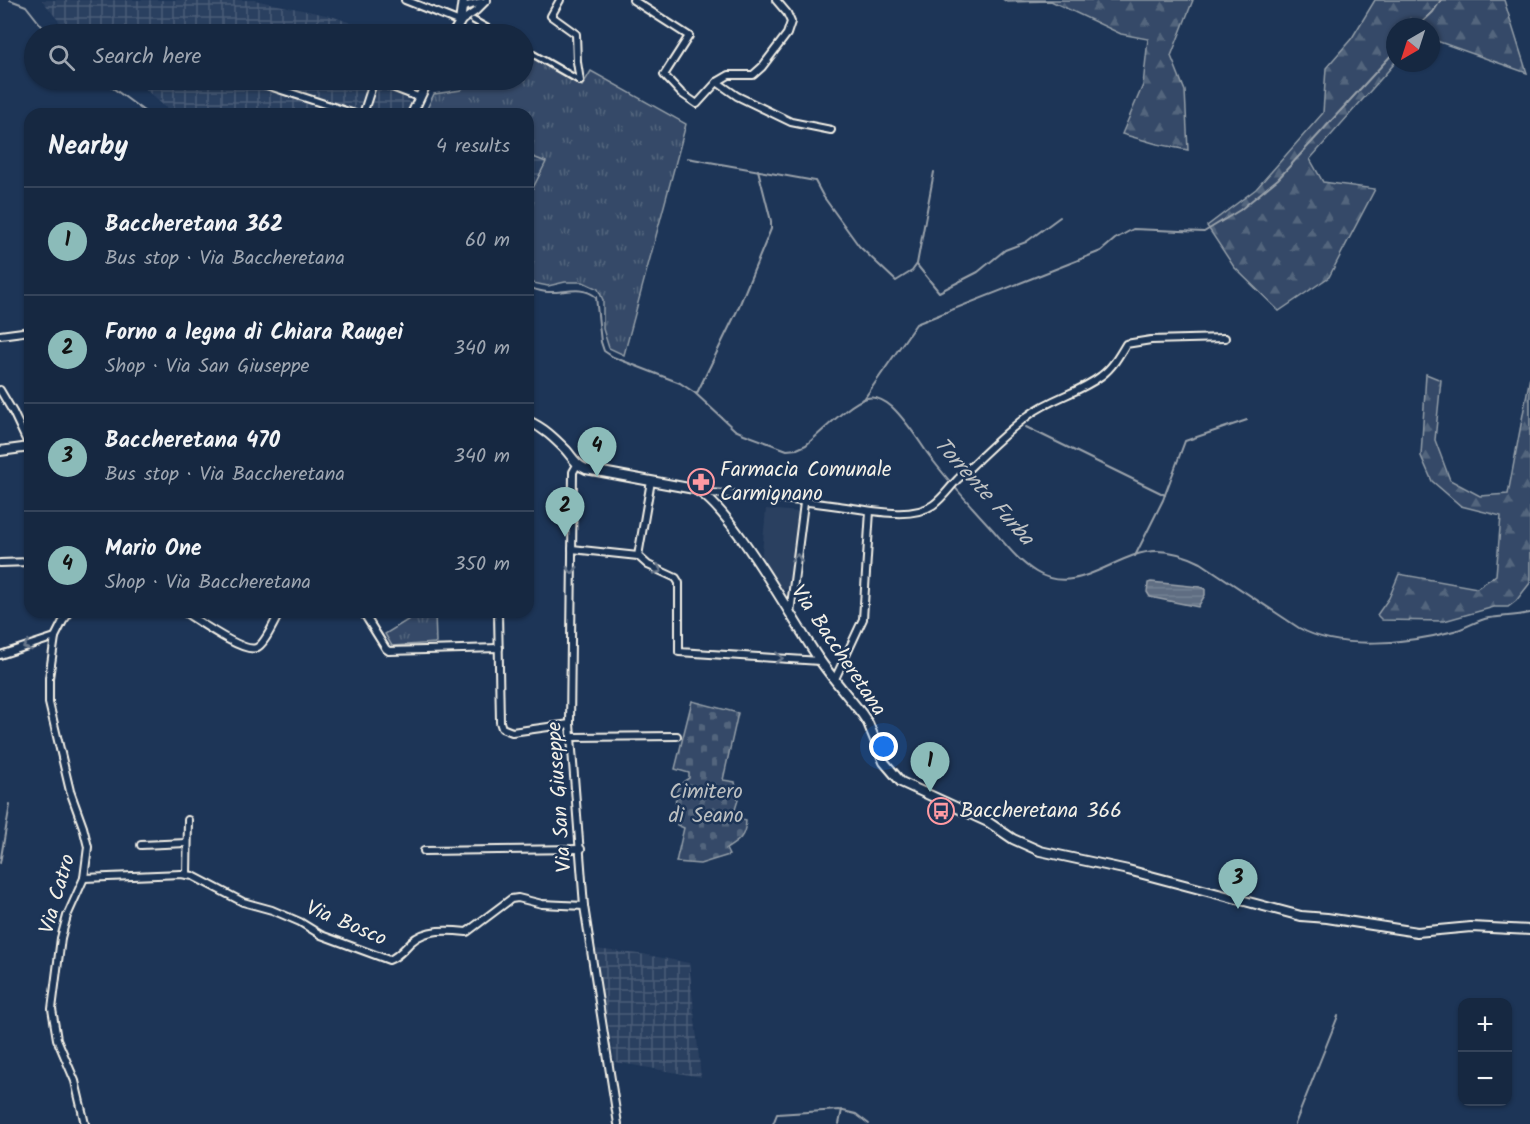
<!DOCTYPE html>
<meta charset="utf-8">
<style>
:root{--surface:#162841;--page:#23344c;--text:#f1f3f6;--muted:#9ea6b1;--line:#35445a;--accent:#8bbbb9}
body{margin:0;font-family:Kalam,sans-serif;background:var(--page);color:var(--text)}
.controls{position:absolute;right:18px;bottom:18px;display:grid;overflow:hidden;border-radius:12px;box-shadow:0 2px 4px #0004}
.controls button{width:54px;height:54px;display:grid;place-items:center;padding:0;border:0;border-bottom:2px solid var(--line);background:var(--surface);color:var(--text);font:30px sans-serif}
.compass{position:absolute;left:1386px;top:18px;width:54px;height:54px;border-radius:50%;background:var(--surface);box-shadow:0 2px 4px #0004;rotate:219deg}
.you{position:absolute;left:884px;top:747px;width:21px;height:21px;margin:-15px;border:4px solid #fff;border-radius:50%;background:#1a73e8;box-shadow:0 0 0 9px #1a73e833}
.badge{display:grid;place-items:center;width:39px;height:39px;border-radius:50%;background:var(--accent);color:#111;font-size:20px;font-weight:700}
.pin{position:absolute;translate:-50% -50px;filter:drop-shadow(0 2px 3px #0008)}
.pin::after{content:'';position:absolute;top:32px;width:21px;height:18px;background:inherit;clip-path:polygon(0 0,100% 0,50% 100%)}
.list{margin:0;padding:0;list-style:none}
h2{display:flex;justify-content:space-between;align-items:center;height:78px;margin:0;padding:0 24px;font-size:26px}
h2 small{font-size:20px;font-weight:400;color:var(--muted)}
.list li{display:grid;grid-template-columns:39px 1fr auto;gap:18px;align-items:center;box-sizing:border-box;height:108px;padding:0 24px;border-top:2px solid var(--line)}
.list b{display:block;font-size:22px;white-space:nowrap}
.list p{margin:0;font-size:20px;white-space:nowrap;color:var(--muted)}
.list em{font-size:20px;font-style:normal;color:var(--muted)}
.icon{flex:none;width:33px;height:33px;fill:none;stroke:currentColor;stroke-width:2;stroke-linecap:round;stroke-linejoin:round}
.map{position:relative;flex:none;width:1530px;height:1124px;overflow:hidden}
.search{position:absolute;background:var(--surface);box-shadow:0 2px 4px #0004;left:24px;top:24px;width:510px;height:66px;display:flex;align-items:center;gap:15px;box-sizing:border-box;padding:0 21px;border-radius:33px;color:var(--muted);font-size:22px}
.panel{position:absolute;background:var(--surface);box-shadow:0 2px 4px #0004;left:24px;top:108px;width:510px;height:510px;border-radius:18px}
.map>svg:first-child{display:block}
</style>
<div class="map">
<svg width="1530" height="1124" viewBox="0 0 1530 1124">
<defs>
<pattern id="industrial-grid" width="8" height="8" patternUnits="userSpaceOnUse" patternTransform="scale(1.5)"><rect width="8" height="8" fill="#2a4060"/><path d="M0 4h8M4 0v8" fill="none" stroke="#4a5c77"/></pattern>
<pattern id="grass-tufts" width="24" height="20" patternUnits="userSpaceOnUse" patternTransform="scale(1.5)"><rect width="24" height="20" fill="#354a67"/><path d="M3 7l-1-3M5 7V3M7 7l1-3M15 17l-1-3M17 17v-4M19 17l1-3" fill="none" stroke="#53657d"/></pattern>
<pattern id="forest-firs" width="22" height="20" patternUnits="userSpaceOnUse" patternTransform="scale(1.5)"><rect width="22" height="20" fill="#354a67"/><path d="M5 1l3.5 6h-7zM16 11l3.5 6h-7z" fill="#53657d"/></pattern>
<pattern id="cemetery-stones" width="16" height="16" patternUnits="userSpaceOnUse" patternTransform="scale(1.5)"><rect width="16" height="16" fill="#354a67"/><path d="M2 7V4a2 2 0 0 1 4 0v3zM10 15v-3a2 2 0 0 1 4 0v3z" fill="#53657d"/></pattern>
<pattern id="water-rules" width="6" height="5" patternUnits="userSpaceOnUse" patternTransform="scale(1.5)"><rect width="6" height="5" fill="#5e6d82"/><path d="M0 2.5h6" fill="none" stroke="#768294"/></pattern>
</defs>
<rect width="100%" height="100%" fill="#1d3557"/>
<filter id="ink" filterUnits="userSpaceOnUse"><feTurbulence type="fractalNoise" baseFrequency=".0167" numOctaves="2"/><feDisplacementMap in="SourceGraphic" scale="12" xChannelSelector="R" yChannelSelector="G"/><feConvolveMatrix kernelMatrix="1 2 1 2 8 2 1 2 1" color-interpolation-filters="sRGB"/></filter>
<g filter="url(#ink)">
<!-- built -->
<path fill="#2a4060" d="M766 509 799 512 790 589 778 590 761 563Z"/>
<!-- industrial -->
<g fill="url(#industrial-grid)">
<path d="M42 0H254L331 16 383 34H69Z"/>
<path d="M129 80H383L411 103 432 114H173L145 89Z"/>
<path d="M528 155 546 162 528 198Z"/>
<path d="M595 949 647 955 689 963 701 1077 615 1062Z"/>
</g>
<!-- grass -->
<g fill="url(#grass-tufts)" stroke="#949ea8" stroke-width="1.5">
<path d="M524 53 582 86 591 71 686 124 624 355 609 348 603 329V300L598 289 583 282H565L548 286 528 282V198L546 162 528 155V114H432L426 111 434 94 461 90 469 80H524Z"/>
<path d="M408 612H435L436 643 392 646 385 634 411 618Z"/>
</g>
<!-- forest -->
<g fill="url(#forest-firs)" stroke="#949ea8" stroke-width="1.5">
<path d="M1004 0H1193L1171 56 1185 91 1188 150 1157 144 1122 134 1143 85 1148 39 1121 34 1051 1 1007 2Z"/>
<path d="M1375 0H1504L1527 73 1431 39V27H1395V63L1310 159 1323 182 1375 189 1329 277 1279 311 1234 267 1207 226 1256 189 1323 113 1326 68 1352 38Z"/>
<path d="M1426 374 1441 380 1435 440 1450 480 1480 496 1508 494 1530 377V583L1516 601 1508 607H1494L1444 621 1382 620 1377 615 1389 598 1399 574 1477 588 1496 575 1501 516 1461 506 1432 481 1421 456Z"/>
</g>
<!-- cemetery -->
<path fill="url(#cemetery-stones)" stroke="#949ea8" stroke-width="1.5" d="M692 701 738 713 723 780 735 782 738 800 733 816 746 821C745 837 739 841 726 849L729 855 700 864 676 862 684 828 677 825C677 806 669 789 689 778V773L675 769Z"/>
<!-- water -->
<path fill="url(#water-rules)" stroke="#9aa2ab" stroke-width="1.5" d="M1151 582 1200 587 1205 589V595L1198 607 1150 597 1147 592 1148 583Z"/>
<g fill="none" stroke-linecap="round" stroke-linejoin="round">
<!-- stream -->
<g stroke="#9aa2ab" stroke-width="2">
<path d="M10 0 26 6 48 34"/>
<path d="M1417 27 1433 12 1441 0"/>
<path d="M102 80 148 114"/>
<path d="M687 158 815 181 823 196 859 246 896 281 912 271 917 264 934 172"/>
<path d="M917 265 939 292 978 272 1005 250 1026 242 1060 217"/>
<path d="M528 287C534 289 541 292 548 292 565 293 582 285 596 297L601 342 604 351 613 357 680 383 695 393 735 430 744 434 787 450 797 449 806 445C821 433 850 402 867 398 876 396 885 401 892 407 906 420 917 438 928 454 948 481 970 505 993 530 1006 545 1019 562 1036 572 1078 598 1116 551 1157 551 1173 551 1187 556 1201 563L1299 628C1340 651 1410 643 1454 631 1466 628 1477 620 1489 618 1502 616 1516 616 1530 613"/>
<path d="M697 393 737 311 771 229V221L758 170"/>
<path d="M864 399 916 324 1101 251 1115 239 1133 229 1204 232 1240 210 1278 179 1395 51"/>
<path d="M1026 427 1165 495"/>
<path d="M1135 556 1163 500 1185 441 1247 420"/>
<path d="M0 863 10 805"/>
<path d="M773 1124 777 1114 839 1110 856 1114 869 1124"/>
<path d="M839 1124 842 1110"/>
<path d="M1295 1124 1338 1016"/>
</g>
<defs>
<g id="pedestrian">
<path d="M473 20 498 34"/>
<path d="M524 49 580 81"/>
</g>
<g id="minor">
<path d="M405 0 460 22 476 11 487 0"/>
<path d="M560 0 551 16 576 34 577 62 580 81"/>
<path d="M633 0 689 36 664 75 681 93 697 104 717 82 737 96 791 122 831 130"/>
<path d="M463 7 482 2"/>
<path d="M251 80 355 114"/>
<path d="M374 80 418 97"/>
<path d="M717 82 729 75H753L762 67 787 34 791 22 787 13 776 0"/>
<path d="M363 114 374 80"/>
<path d="M0 335 30 331"/>
<path d="M0 390 13 412 30 448"/>
<path d="M577 465 573 472 570 724 584 906 618 1124"/>
<path d="M651 481 638 556 648 565 676 578 679 583V652L820 661"/>
<path d="M703 493C748 494 795 500 839 506 865 509 910 521 933 505 943 498 950 487 958 479 981 457 1004 433 1029 415 1051 398 1079 393 1101 376 1112 368 1119 356 1126 344L1151 340 1225 338"/>
<path d="M572 549 638 556"/>
<path d="M0 563 30 562"/>
<path d="M70 612 63 621 55 637 49 678V703L70 791 83 827 88 847 84 878 67 916 61 938 52 1009 57 1039 75 1081 85 1124"/>
<path d="M184 612C197 620 243 653 256 648 265 645 275 620 280 612"/>
<path d="M363 612 386 649 389 651 499 648"/>
<path d="M498 612 500 722 502 728 512 732 570 724"/>
<path d="M790 613 804 503"/>
<path d="M0 655 55 637"/>
<path d="M835 679 863 619 870 511"/>
<path d="M572 737 677 736"/>
<path d="M141 845 187 843"/>
<path d="M424 851 581 849"/>
<path d="M187 875 188 820"/>
<path d="M84 878 181 874 193 876 243 902 272 910 300 922 321 935 389 960C398 957 404 949 411 942 426 928 449 930 467 932L511 899 518 898 542 904 584 906"/>
</g>
<g id="tertiary">
<path d="M453 34 460 22 463 0"/>
<path d="M412 114 428 80"/>
<path d="M528 421C544 428 554 438 566 450 573 458 576 465 586 469L694 489C729 503 794 623 819 659 832 678 848 696 862 714L868 723 884 762 901 782 988 822 1013 839 1040 851 1128 870 1301 916 1327 918 1417 932 1471 927 1530 930"/>
<path d="M0 451 30 447"/>
</g>
</defs>
<!-- pedestrian casing -->
<use href="#pedestrian" stroke="#f4f1e8" stroke-width="9"/>
<!-- minor casing -->
<use href="#minor" stroke="#f4f1e8" stroke-width="10"/>
<!-- tertiary casing -->
<use href="#tertiary" stroke="#f4f1e8" stroke-width="12"/>
<!-- pedestrian -->
<use href="#pedestrian" stroke="#1d3557" stroke-width="4.5"/>
<!-- minor -->
<use href="#minor" stroke="#1d3557" stroke-width="6"/>
<!-- tertiary -->
<use href="#tertiary" stroke="#1d3557" stroke-width="8"/>
</g>
<!-- one-way arrows -->
<defs><path id="oneway-chevron" d="M-2-3.5L2.5 0L-2 3.5" fill="none" stroke-width="1.6" stroke-linecap="round" stroke-linejoin="round" transform="scale(1.5)"/></defs>
<g stroke="#68778a">
<use href="#oneway-chevron" transform="translate(797 558) rotate(-83)"/>
<use href="#oneway-chevron" transform="translate(572 570) rotate(91)"/>
<use href="#oneway-chevron" transform="translate(658 570) rotate(26)"/>
<use href="#oneway-chevron" transform="translate(27 646) rotate(162)"/>
<use href="#oneway-chevron" transform="translate(779 658) rotate(3)"/>
</g>
</g>
<!-- icons -->
<defs>
<symbol id="pharmacy-ring" viewBox="-11 -11 22 22"><circle r="9.5" fill="#1d3557" stroke="#ff9aa2" stroke-width="1.5"/><path d="M-2-6h4v4h4v4h-4v4h-4v-4h-4v-4h4Z" fill="#ff9aa2"/></symbol>
<symbol id="bus-ring" viewBox="-11 -11 22 22"><circle r="9.5" fill="#1d3557" stroke="#ff9aa2" stroke-width="1.5"/><path d="M-5-6H5V4H4V6H2V4H-2V6H-4V4H-5ZM-3.5-4V0h7V-4ZM-3.5 1.2v1.5H-2V1.2ZM2 1.2v1.5H3.5V1.2Z" fill="#ff9aa2"/></symbol>
</defs>
<g fill-rule="evenodd">
<use href="#pharmacy-ring" x="686" y="467" width="30" height="30"/>
<use href="#bus-ring" x="926" y="796" width="30" height="30"/>
</g>
<g text-anchor="middle" dominant-baseline="central" stroke-width="5" stroke-linejoin="round" paint-order="stroke">
<!-- poi labels -->
<g font-size="21" fill="#f4f1e8" stroke="#1d3557" text-anchor="start">
<text x="720" y="470">Farmacia Comunale<tspan x="720" dy="24">Carmignano</tspan></text>
<text x="960" y="811">Baccheretana 366</text>
</g>
<!-- street labels -->
<g font-size="21" fill="#f4f1e8" stroke="#1d3557">
<text transform="translate(838 651) rotate(56)">Via Baccheretana</text>
<text transform="translate(560 797) rotate(-94)">Via San Giuseppe</text>
<text transform="translate(58 894) rotate(-74)">Via Catro</text>
<text transform="translate(346 924) rotate(23)">Via Bosco</text>
</g>
<!-- park labels -->
<g font-size="21" fill="#bbbfc1" stroke="#1d3557">
<text x="706" y="792">Cimitero<tspan x="706" dy="24">di Seano</tspan></text>
</g>
<!-- water labels -->
<g font-size="22" font-style="italic" fill="#c0c3c4" stroke="#1d3557">
<text transform="translate(983 492) rotate(48)">Torrente Furba</text>
</g>
</g>
</svg>
<div class="controls">
<button>+</button>
<button>−</button>
</div>
<svg class="compass" viewBox="-18 -18 36 36"><path d="M0-13l5 13h-10z" fill="#e53935"/><path d="M0 13l5-13h-10z" fill="#9ea6b1"/></svg>
<div class="you"></div>
<div class="pin badge" style="left:930px;top:792px">1</div>
<div class="pin badge" style="left:565px;top:537px">2</div>
<div class="pin badge" style="left:1238px;top:909px">3</div>
<div class="pin badge" style="left:597px;top:477px">4</div>
<div class="search"><svg class="icon" aria-label="search" viewBox="0 0 24 24"><circle cx="10" cy="10" r="6"/><path d="M15 15l6 6"/></svg>Search here</div>
<section class="panel">
<h2>Nearby<small>4 results</small></h2>
<ul class="list">
<li><span class="badge">1</span><div><b>Baccheretana 362</b><p>Bus stop · Via Baccheretana</p></div><em>60 m</em></li>
<li><span class="badge">2</span><div><b>Forno a legna di Chiara Raugei</b><p>Shop · Via San Giuseppe</p></div><em>340 m</em></li>
<li><span class="badge">3</span><div><b>Baccheretana 470</b><p>Bus stop · Via Baccheretana</p></div><em>340 m</em></li>
<li><span class="badge">4</span><div><b>Mario One</b><p>Shop · Via Baccheretana</p></div><em>350 m</em></li>
</ul>
</section>
</div>
